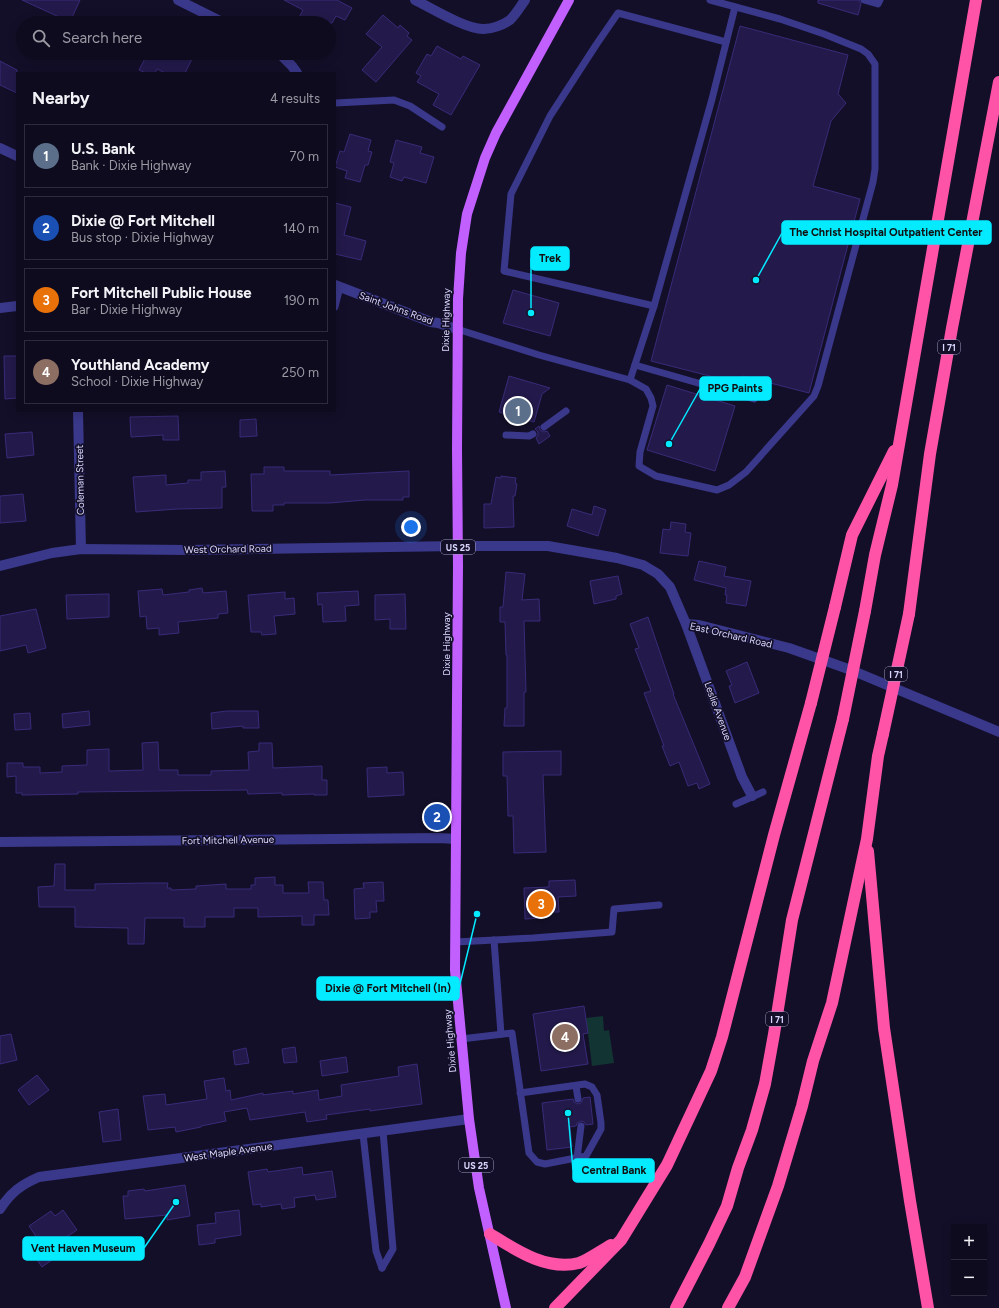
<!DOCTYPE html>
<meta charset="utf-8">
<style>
:root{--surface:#0e0b1f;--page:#171428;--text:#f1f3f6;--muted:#9b9ba4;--line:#2e2b3d;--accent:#04eaff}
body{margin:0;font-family:Figtree,sans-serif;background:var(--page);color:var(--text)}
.controls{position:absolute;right:12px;bottom:12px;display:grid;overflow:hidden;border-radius:0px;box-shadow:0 2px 10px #0003}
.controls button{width:36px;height:36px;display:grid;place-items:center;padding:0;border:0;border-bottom:1px solid var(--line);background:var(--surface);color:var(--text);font:20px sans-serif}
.you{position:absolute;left:411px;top:527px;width:14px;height:14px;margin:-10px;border:3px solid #fff;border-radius:50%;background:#1a73e8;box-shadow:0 0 0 6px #1a73e833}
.badge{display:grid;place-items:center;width:26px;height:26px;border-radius:50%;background:var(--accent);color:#fff;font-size:13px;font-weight:700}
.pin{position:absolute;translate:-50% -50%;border:2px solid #fff;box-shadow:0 1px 4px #0006}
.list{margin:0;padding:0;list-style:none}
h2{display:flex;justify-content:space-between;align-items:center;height:52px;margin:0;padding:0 16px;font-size:17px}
h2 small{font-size:13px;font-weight:400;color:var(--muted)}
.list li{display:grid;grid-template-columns:26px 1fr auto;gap:12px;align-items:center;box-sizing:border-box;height:64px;margin:0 8px 8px;padding:0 8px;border:1px solid var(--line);border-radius:0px}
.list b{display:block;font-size:15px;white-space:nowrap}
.list p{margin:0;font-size:13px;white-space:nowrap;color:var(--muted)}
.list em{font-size:13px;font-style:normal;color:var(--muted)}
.icon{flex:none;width:22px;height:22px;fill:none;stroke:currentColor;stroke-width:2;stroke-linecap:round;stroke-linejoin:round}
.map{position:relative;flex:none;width:999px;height:1308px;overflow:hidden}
.search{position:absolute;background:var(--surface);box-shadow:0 2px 10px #0003;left:16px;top:16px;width:320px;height:44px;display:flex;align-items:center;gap:10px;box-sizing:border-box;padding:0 14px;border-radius:22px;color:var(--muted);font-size:15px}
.panel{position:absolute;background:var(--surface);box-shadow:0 2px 10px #0003;left:16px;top:72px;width:320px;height:340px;border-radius:0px}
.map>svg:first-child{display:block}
</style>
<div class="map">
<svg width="999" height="1308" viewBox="0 0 999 1308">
<rect width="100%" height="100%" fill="#130f29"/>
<!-- green -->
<path fill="#123432" d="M603 1016 604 1031 609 1030 614 1063 592 1066 586 1018Z"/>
<!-- building -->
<g fill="#231a4b" stroke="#392b78">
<path d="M22 0H80L70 22Z"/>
<path d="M284 0H337L352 8 345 20 336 16 332 23H296L303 10Z"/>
<path d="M818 0H859L861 4 858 15 818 3Z"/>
<path d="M383 15 398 28 400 25 409 33 407 36 412 40 376 82 362 70 382 47 366 34Z"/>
<path d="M740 26 848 55 838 94 846 103 831 121 813 186 860 199 809 393 743 376 741 384 651 361Z"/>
<path d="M437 46 461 59 463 56 480 65 451 115 433 105 439 94 417 82 421 76 416 73 427 54 431 56Z"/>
<path d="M148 53H195L185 73H165L157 69 155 73H146L139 70Z"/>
<path d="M0 61 17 70V93L0 85Z"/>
<path d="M350 134 371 140 368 151 372 152 368 165H365L360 182 345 178 347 171 335 167 340 151 344 152Z"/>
<path d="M396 140 422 147 420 153 434 157 426 183 404 177 402 181 390 177 394 163 390 162Z"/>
<path d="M335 203 351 207 344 235 366 241 361 260 335 254Z"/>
<path d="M513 290 559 303 550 336 503 323Z"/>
<path d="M4 356H17V398L5 399Z"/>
<path d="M509 376 550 388 542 394 534 422 499 412Z"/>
<path d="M667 385 735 406 715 471 647 450Z"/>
<path d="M178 416 179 440H163V435L131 437 130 417Z"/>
<path d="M256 419 257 436 240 437V420Z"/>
<path d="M539 426 540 430 544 432 547 431 550 436 539 444 536 438 538 435V432L535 429Z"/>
<path d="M32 432 34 455 7 458 5 434Z"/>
<path d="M264 467H284V471H330V475L409 471V497H403V500H365L330 503H284V505H273V511H252L251 474H264Z"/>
<path d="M225 471 226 487H222V508L177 509 136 512 133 477 166 475V485L188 483V480H201V472Z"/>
<path d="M501 476 516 478 515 483 517 484 515 496H513L514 527 484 528V504H491L496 477 501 478Z"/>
<path d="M23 494 26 521 0 523V496Z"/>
<path d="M594 506 606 510 598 536 567 526 572 509 592 515Z"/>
<path d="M671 522 686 524 685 532 691 533 688 556 660 553 663 529 670 530Z"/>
<path d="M699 561 726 567 724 576 751 581 746 606 726 603 727 595H725L726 588 694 580Z"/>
<path d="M506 572 525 574 522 600 539 599 540 621H524L526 692H524V726H504L505 708H507V655H506L505 622H500V607H503Z"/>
<path d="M618 576 622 594 616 596V599L594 604 590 581Z"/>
<path d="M202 588 203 593 226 591 228 613 218 614V618L178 622 179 633 159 635V628L147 629 146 616 140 617 138 591 162 589 163 595 189 592V590Z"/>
<path d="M358 591 359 605 345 606 346 621 323 622 322 604 318 605 317 593Z"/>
<path d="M285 592V599L294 598 295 614 274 616 276 634 262 635 261 632H251L248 595Z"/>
<path d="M109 594V617L67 619 66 595Z"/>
<path d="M405 594 406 629H390V619L375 620V595Z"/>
<path d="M36 609 46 648 28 653 26 645 0 651V616Z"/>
<path d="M648 617 674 694H673L710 784 699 789 697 783 688 786 679 762 670 766 662 746H664L644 693 651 691 635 649 639 648 630 624Z"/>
<path d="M747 662 759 693 735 703 729 686 732 685 726 671Z"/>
<path d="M89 711 90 725 63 728 62 714Z"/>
<path d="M227 711H258L259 728H243V726L212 729 211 713Z"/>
<path d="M30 713 31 729 15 730 14 714Z"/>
<path d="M158 742 159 770H178V775H211V771L249 770 248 752 259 751V743H272L273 768 322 766V780H327V795H314V794L282 795V793L248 794 247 790 78 792V794L22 795V793H16V776L7 777V763H23V767H40V773L62 772V766L87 765V750L109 749V771L143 770 142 743Z"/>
<path d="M561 751V775H543L546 852 514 853 513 816H508L507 776H503V752Z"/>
<path d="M387 767V773L403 772 404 795 368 797 367 768Z"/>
<path d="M55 864H65V890H95V884L147 883H168L167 888H171V890L196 889V886L226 884V889H251V885H255V878L275 877V885H283V893H309L308 882H323L324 900H328L329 915H314V925H302V916L258 917V908H234V917H205V927H184V918H145L144 944H128V928L75 927V907H39L38 887 54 886Z"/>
<path d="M575 880 576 896 558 897 559 912H541V918L525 919 524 888 549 887V881Z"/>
<path d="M383 882 384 901H376L377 912H370V918L355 919 354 889 364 888 363 883Z"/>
<path d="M584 1006 588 1033 583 1034 588 1064 541 1071 533 1014Z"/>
<path d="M11 1034 17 1060 0 1064V1036Z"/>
<path d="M295 1047 297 1062 284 1063 282 1049Z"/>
<path d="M246 1048 249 1063 235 1065 233 1051Z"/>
<path d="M346 1057 348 1072 322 1076 320 1061Z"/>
<path d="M417 1064 422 1104 370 1111V1109L326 1115 327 1119 307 1122 305 1112 250 1120 247 1108 224 1112 226 1121 201 1126V1127L176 1132 175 1127 148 1130 143 1096 165 1094 166 1105 207 1099 204 1081 224 1078 226 1091 230 1090 231 1100 263 1093V1095L293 1091V1094L318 1090 319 1100 342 1096 341 1085 399 1076 398 1067Z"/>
<path d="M37 1075 49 1090 29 1105 18 1090Z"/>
<path d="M590 1097 593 1124 586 1125 584 1122 581 1121 577 1123 576 1126 570 1127 572 1147 547 1150 542 1103 573 1099 574 1102 578 1104 581 1103 583 1098Z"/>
<path d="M118 1109 121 1140 103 1142 99 1112Z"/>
<path d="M302 1167 303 1175 332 1171 336 1197 316 1200 315 1195 294 1198 295 1207 282 1209 281 1204 261 1207V1204L253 1205 248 1172 267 1169 268 1172Z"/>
<path d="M185 1185 190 1216 167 1220V1215L125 1219 123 1196H128V1191L144 1189 145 1191Z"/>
<path d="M63 1210 77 1230 59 1242 62 1246 53 1252 56 1257 42 1267 31 1251 41 1244 29 1226 51 1211 55 1216Z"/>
<path d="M239 1210 241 1235 215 1239V1243L199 1245 197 1225 216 1223 215 1213Z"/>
</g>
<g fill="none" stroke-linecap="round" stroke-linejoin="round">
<!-- lane -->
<g stroke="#3a388a" stroke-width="7">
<path d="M864 0 878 4 880 0"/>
<path d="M335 103 394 100 410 106 442 127"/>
<path d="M654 306 504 271 511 194 550 116 596 45 618 13 726 42"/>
<path d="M335 307 340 287"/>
<path d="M457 329 539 355 630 380 646 389 651 398 653 406 640 452 639 466 656 476 717 490 729 485 746 472 814 396 818 386 873 182 875 169V64L868 54 861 49 824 34 780 19 710 0"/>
<path d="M635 365 754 399"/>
<path d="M630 380 654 306 712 99 735 7"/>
<path d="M544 427 566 411"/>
<path d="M506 435 529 436 533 434"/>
<path d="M736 804 763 792"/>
<path d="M494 940 501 1034"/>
<path d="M455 942 533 938 612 932 614 909 659 905"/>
<path d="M461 1039 512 1033 529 1153 537 1162 545 1164 586 1156 601 1129V1123L597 1095 592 1087 585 1084 520 1093"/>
<path d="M576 1086 578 1099"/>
<path d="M363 1134 376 1251 382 1268"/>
<path d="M577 1158 581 1126"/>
<path d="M382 1268 393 1249 383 1131"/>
</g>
<!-- street -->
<g stroke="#3a388a" stroke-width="10">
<path d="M178 0 224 23"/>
<path d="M415 0C431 8 467 30 484 29 492 29 503 25 510 20 516 14 520 7 525 0"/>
<path d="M279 53 292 66 297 73"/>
<path d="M0 148 17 156"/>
<path d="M335 285 431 322 438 323 457 329"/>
<path d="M0 308 17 306"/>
<path d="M78 411 81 549"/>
<path d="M0 566 52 553 81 549 188 550 458 546H548L617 558 643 565 658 574 670 587 686 624 742 777 752 796"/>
<path d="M686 624 699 625 789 648 851 670 999 732"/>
<path d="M0 842 439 838 456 839"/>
<path d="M0 1209C11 1192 21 1185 39 1177L226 1152 469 1119"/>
</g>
<!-- primary -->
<path stroke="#c15fff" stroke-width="10" d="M506 1308 479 1188 469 1119 455 970 458 565 457 449 458 299 461 253 467 214 485 158 496 133 569 0"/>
<!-- highway -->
<g stroke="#ff53a8" stroke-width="12">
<path d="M835 607 852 535 894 451"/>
<path d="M865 611 875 555 892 485 976 0"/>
<path d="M909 614 930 454 952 328 999 82"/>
<path d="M868 851 884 1028 910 1201 928 1308"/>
<path d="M490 1234C516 1250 546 1271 579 1263 588 1260 602 1250 611 1245"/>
<path d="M555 1308 621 1240 667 1165 711 1071 722 1037 774 835 811 703"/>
<path d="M676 1308 709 1244 727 1206 738 1168 752 1130 765 1084 774 1034 792 920 843 719"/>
<path d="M728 1308 745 1277 778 1186 802 1106 813 1061 832 1003 867 839 878 756 883 734"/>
</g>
<!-- highway-bridge -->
<g stroke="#ff53a8" stroke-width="12">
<path d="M811 703 835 607"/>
<path d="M843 719 865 611"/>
<path d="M883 734 909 614"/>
</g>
</g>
<g text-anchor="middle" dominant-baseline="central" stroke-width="3.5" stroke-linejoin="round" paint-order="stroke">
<!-- shield labels -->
<g fill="#130f29" stroke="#9f9cbf" stroke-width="1">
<rect x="938" y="340" width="22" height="14" rx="3"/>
<rect x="441" y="540" width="34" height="14" rx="3"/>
<rect x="885" y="667" width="22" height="14" rx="3"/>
<rect x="766" y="1012" width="22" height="14" rx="3"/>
<rect x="459" y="1158" width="34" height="14" rx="3"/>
</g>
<g font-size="9" font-weight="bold" fill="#dbd8ff">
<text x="949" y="347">I 71</text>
<text x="458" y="547">US 25</text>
<text x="896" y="674">I 71</text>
<text x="777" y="1019">I 71</text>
<text x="476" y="1165">US 25</text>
</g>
<!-- street labels -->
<g font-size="10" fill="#dbd8ff" stroke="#130f29">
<text transform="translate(396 308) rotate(20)">Saint Johns Road</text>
<text transform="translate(446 320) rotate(-89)">Dixie Highway</text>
<text transform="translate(80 480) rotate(-91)">Coleman Street</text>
<text transform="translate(228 549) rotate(-1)">West Orchard Road</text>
<text transform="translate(731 635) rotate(13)">East Orchard Road</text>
<text transform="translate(446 644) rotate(-90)">Dixie Highway</text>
<text transform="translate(718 711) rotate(70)">Leslie Avenue</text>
<text transform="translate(228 840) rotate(-1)">Fort Mitchell Avenue</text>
<text transform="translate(450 1041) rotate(-95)">Dixie Highway</text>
<text transform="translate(228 1152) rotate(-8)">West Maple Avenue</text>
</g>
</g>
<!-- callouts -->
<path fill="none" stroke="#04eaff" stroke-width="1.5" d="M756 280L782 233M531 313L531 258M669 444L700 389M477 914L459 988M568 1113L573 1170M176 1202L144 1248"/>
<g fill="#04eaff" stroke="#130f29" stroke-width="1.5">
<circle cx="756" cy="280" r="4"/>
<circle cx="531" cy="313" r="4"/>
<circle cx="669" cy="444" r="4"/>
<circle cx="477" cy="914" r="4"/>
<circle cx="568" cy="1113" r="4"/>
<circle cx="176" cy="1202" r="4"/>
</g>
<g fill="#04eaff" stroke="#04eaff" stroke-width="1.5">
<rect x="782" y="221" width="209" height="23" rx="4"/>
<rect x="531" y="247" width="38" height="23" rx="4"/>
<rect x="700" y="377" width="71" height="23" rx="4"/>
<rect x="317" y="977" width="142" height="23" rx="4"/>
<rect x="573" y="1159" width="81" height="23" rx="4"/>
<rect x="23" y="1237" width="121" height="23" rx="4"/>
</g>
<g font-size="11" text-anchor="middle" font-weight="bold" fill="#111">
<text x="886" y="236">The Christ Hospital Outpatient Center</text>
<text x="550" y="262">Trek</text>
<text x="735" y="392">PPG Paints</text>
<text x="388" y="992">Dixie @ Fort Mitchell (In)</text>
<text x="614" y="1174">Central Bank</text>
<text x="83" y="1252">Vent Haven Museum</text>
</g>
</svg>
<div class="controls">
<button>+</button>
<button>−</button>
</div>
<div class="you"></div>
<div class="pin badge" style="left:518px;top:411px;background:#5c6f8a">1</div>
<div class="pin badge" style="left:437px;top:817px;background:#1a4fb4">2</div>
<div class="pin badge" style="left:541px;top:904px;background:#e8710a">3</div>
<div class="pin badge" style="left:565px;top:1037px;background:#8d6e63">4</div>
<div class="search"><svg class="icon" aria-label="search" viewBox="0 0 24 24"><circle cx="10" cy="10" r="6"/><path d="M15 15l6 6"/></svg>Search here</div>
<section class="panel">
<h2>Nearby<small>4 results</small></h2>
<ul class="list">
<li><span class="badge" style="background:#5c6f8a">1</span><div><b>U.S. Bank</b><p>Bank · Dixie Highway</p></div><em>70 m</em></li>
<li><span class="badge" style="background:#1a4fb4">2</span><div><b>Dixie @ Fort Mitchell</b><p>Bus stop · Dixie Highway</p></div><em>140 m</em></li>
<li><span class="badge" style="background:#e8710a">3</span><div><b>Fort Mitchell Public House</b><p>Bar · Dixie Highway</p></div><em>190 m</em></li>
<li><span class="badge" style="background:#8d6e63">4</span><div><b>Youthland Academy</b><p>School · Dixie Highway</p></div><em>250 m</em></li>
</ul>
</section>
</div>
